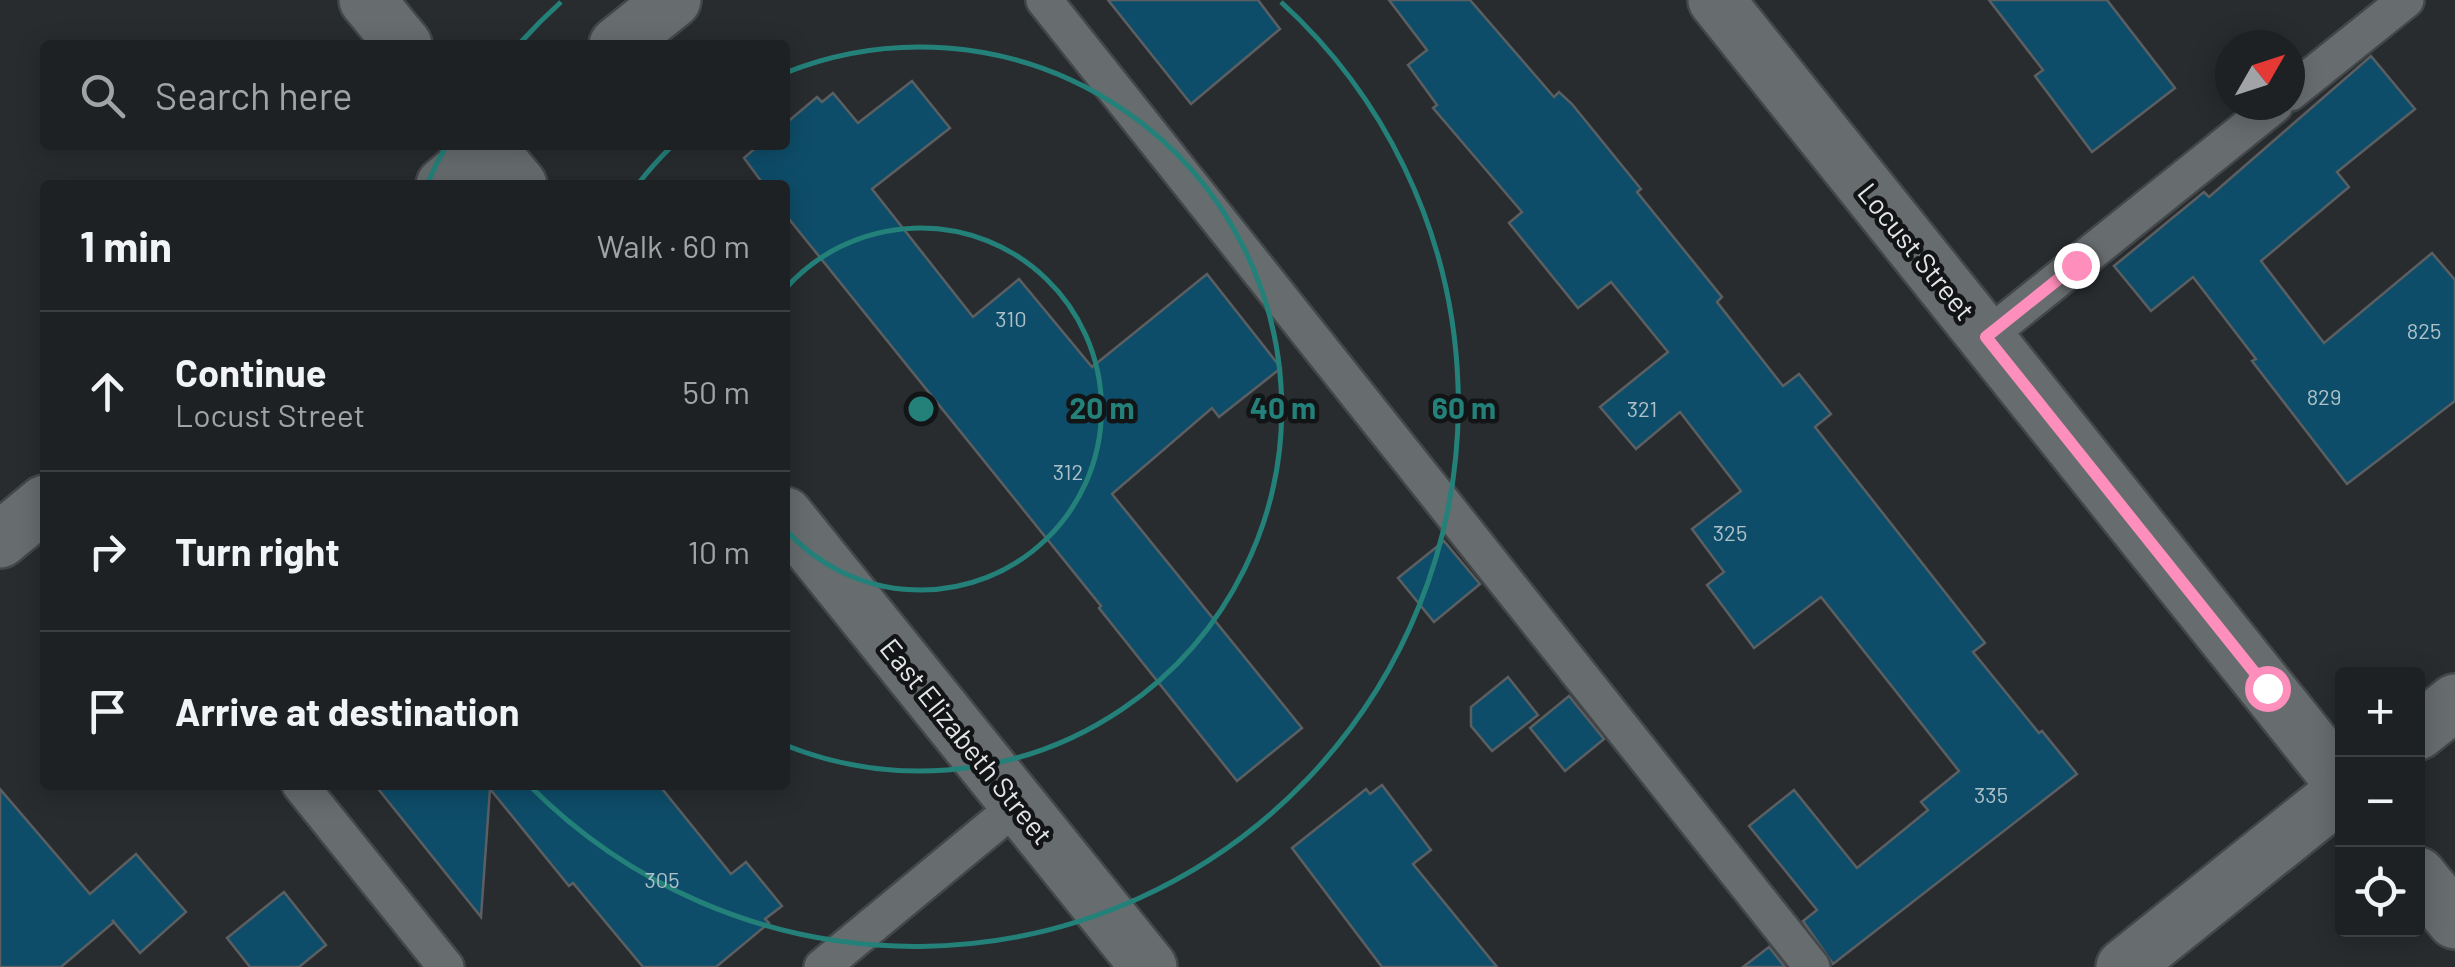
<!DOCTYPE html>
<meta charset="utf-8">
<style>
:root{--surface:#1e2123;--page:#2b2e30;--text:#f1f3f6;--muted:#a1a3a6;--line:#3c3e41}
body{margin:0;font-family:Barlow,sans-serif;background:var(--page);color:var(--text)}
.controls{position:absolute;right:30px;bottom:30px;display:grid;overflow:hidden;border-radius:10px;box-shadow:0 5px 25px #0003}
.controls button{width:90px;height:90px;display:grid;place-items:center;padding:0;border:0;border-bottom:2px solid var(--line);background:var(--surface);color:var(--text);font:50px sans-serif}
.compass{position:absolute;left:2215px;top:30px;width:90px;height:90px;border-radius:50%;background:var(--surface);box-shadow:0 5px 25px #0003;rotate:51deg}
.stop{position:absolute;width:30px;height:30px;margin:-22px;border:8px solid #fe8ebb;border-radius:50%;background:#fff}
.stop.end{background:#fe8ebb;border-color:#fff;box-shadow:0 2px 10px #0008}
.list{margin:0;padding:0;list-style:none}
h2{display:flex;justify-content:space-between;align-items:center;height:130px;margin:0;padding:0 40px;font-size:42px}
h2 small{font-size:32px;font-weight:400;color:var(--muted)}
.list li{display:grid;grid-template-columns:65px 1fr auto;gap:30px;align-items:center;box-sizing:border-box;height:160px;padding:0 40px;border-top:2px solid var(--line)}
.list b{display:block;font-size:38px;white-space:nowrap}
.list p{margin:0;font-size:32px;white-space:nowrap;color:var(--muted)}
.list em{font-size:32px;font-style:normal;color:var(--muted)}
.icon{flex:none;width:55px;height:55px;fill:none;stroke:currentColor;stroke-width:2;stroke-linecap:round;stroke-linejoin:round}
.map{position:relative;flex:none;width:2455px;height:967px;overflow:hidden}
.search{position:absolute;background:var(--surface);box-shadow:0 5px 25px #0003;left:40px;top:40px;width:750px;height:110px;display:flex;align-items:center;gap:25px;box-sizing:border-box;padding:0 35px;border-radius:10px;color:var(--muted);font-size:38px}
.panel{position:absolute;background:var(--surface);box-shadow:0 5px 25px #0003;left:40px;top:180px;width:750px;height:610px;border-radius:10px}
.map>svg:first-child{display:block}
</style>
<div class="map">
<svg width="2455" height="967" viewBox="0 0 2455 967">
<rect width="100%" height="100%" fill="#282c2f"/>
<!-- building -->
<g fill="#0e4d69" stroke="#5b5f62" stroke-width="2.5">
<path d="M1108 0H1258L1280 29 1191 104Z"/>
<path d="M1389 0H1470L1554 97 1559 92 1572 104 1641 189 1637 192 1722 297 1717 302 1783 386 1799 374 1831 414 1815 427 1985 643 1973 652 2039 733 2042 731 2077 774 1833 964 1803 921 1817 910 1749 826 1794 790 1857 868 1928 810 1921 802 1959 771 1821 597 1754 648 1707 585 1724 572 1692 529 1741 491 1680 412 1636 449 1600 407 1668 352 1611 282 1578 308 1509 223 1522 212 1433 108 1437 105 1408 65 1427 50Z"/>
<path d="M1989 0H2107L2175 88 2092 152 2035 76 2043 70Z"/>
<path d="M2371 56 2415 109 2337 172 2349 187 2261 261 2324 343 2432 253 2455 280V401L2347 484 2252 361 2256 359 2193 277 2151 311 2114 266 2204 192 2209 197Z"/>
<path d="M912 81 950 128 872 189 973 317 1019 279 1092 367 1207 274 1281 368 1219 417 1212 408 1112 494 1302 728 1237 781 1099 608 1101 606 789 219 785 213V185H764L744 158 759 145H785V124L817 97 822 102 833 93 858 123Z"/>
<path d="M1444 541 1480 584 1434 622 1398 578Z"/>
<path d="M1508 677 1538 715 1492 751 1471 726V707Z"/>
<path d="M1569 696 1604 739 1565 771 1530 728Z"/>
<path d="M375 785H659L731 874 746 862 782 906 765 919 769 923 716 967H643L573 883 569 886 490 789 481 917Z"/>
<path d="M1382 785 1431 850 1413 864 1497 967H1382L1292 848 1366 789 1370 794Z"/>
<path d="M0 789 90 894 136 854 186 912 140 953 112 920 114 922 61 967H0Z"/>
<path d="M284 892 326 945 299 967H250L227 938Z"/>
<path d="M1769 947 1785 967H1743Z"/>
</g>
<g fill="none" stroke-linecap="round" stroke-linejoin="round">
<defs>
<g id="lane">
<path d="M1044 0 1812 967"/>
<path d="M2290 93 2406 0"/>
<path d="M1986 337 2275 105"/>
<path d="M300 785 446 967"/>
<path d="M822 967 1019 804"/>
</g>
<g id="street">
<path d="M367 0 404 45"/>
<path d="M1716 0 2342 782"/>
<path d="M617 45 673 0"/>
<path d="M486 145 519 185"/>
<path d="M444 185 492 145"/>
<path d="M785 515 1149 967"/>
<path d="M0 540 45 503"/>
<path d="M2418 732 2455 702"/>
<path d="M2418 875 2455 921"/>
<path d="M2124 967 2342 792"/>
</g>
</defs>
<!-- lane casing -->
<use href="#lane" stroke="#434749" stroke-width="40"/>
<!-- street casing -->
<use href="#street" stroke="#434749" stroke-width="60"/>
<!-- lane -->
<use href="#lane" stroke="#676c6f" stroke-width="35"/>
<!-- street -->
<use href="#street" stroke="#676c6f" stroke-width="55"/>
</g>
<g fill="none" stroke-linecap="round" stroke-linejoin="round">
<!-- route -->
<path stroke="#fe8ebb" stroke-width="12" d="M2076 265 1986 337 2267 688"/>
</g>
<!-- distance rings -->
<g fill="none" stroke="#24817a" stroke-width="5">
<path d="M785 289A181 181 0 1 1 785 529"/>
<path d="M638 184A362 362 0 0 1 672 146M785 73A362 362 0 1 1 785 745"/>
<path d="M427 184A543 543 0 0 1 446 146M521 42A543 543 0 0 1 561 2M1281 2A543 543 0 1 1 530 786"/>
</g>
<g text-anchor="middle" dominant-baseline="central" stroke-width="9" stroke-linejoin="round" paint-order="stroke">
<!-- number labels -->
<g font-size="22" fill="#aec0c8">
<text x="1011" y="318">310</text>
<text x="2424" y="330">825</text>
<text x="2324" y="396">829</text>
<text x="1642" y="408">321</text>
<text x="1068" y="471">312</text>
<text x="1730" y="532">325</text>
<text x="1991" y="794">335</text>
<text x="662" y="879">305</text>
</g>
<!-- street labels -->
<g font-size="28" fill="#e3e6e7" stroke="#131416">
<text transform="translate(1917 251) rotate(51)">Locust Street</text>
<text transform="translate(967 741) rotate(51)">East Elizabeth Street</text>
</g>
</g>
<circle cx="921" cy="409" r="15" fill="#24817a" stroke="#131416" stroke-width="5"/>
<g font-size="30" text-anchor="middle" font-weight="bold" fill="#24817a" stroke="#131416" stroke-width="9" stroke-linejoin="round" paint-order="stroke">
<text x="1102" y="419">20 m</text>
<text x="1283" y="419">40 m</text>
<text x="1464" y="419">60 m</text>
</g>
</svg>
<div class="controls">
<button>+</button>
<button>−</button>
<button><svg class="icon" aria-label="locate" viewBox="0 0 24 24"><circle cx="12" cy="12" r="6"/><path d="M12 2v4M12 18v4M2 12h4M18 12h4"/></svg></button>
</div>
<svg class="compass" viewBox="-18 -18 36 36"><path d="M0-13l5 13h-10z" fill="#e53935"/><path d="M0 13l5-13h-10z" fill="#a1a3a6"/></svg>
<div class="stop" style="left:2267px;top:688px"></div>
<div class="stop end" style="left:2076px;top:265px"></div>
<div class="search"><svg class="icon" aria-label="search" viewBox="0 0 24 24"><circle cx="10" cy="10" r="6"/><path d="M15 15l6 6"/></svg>Search here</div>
<section class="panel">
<h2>1 min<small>Walk · 60 m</small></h2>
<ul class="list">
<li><svg class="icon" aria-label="ahead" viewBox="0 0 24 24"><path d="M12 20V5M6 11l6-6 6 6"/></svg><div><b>Continue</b><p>Locust Street</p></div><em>50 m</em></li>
<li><svg class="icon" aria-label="right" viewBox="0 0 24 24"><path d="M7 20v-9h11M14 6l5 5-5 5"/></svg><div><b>Turn right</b></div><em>10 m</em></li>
<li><svg class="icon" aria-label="arrive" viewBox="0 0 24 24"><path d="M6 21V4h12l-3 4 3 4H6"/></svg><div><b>Arrive at destination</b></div></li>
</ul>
</section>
</div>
